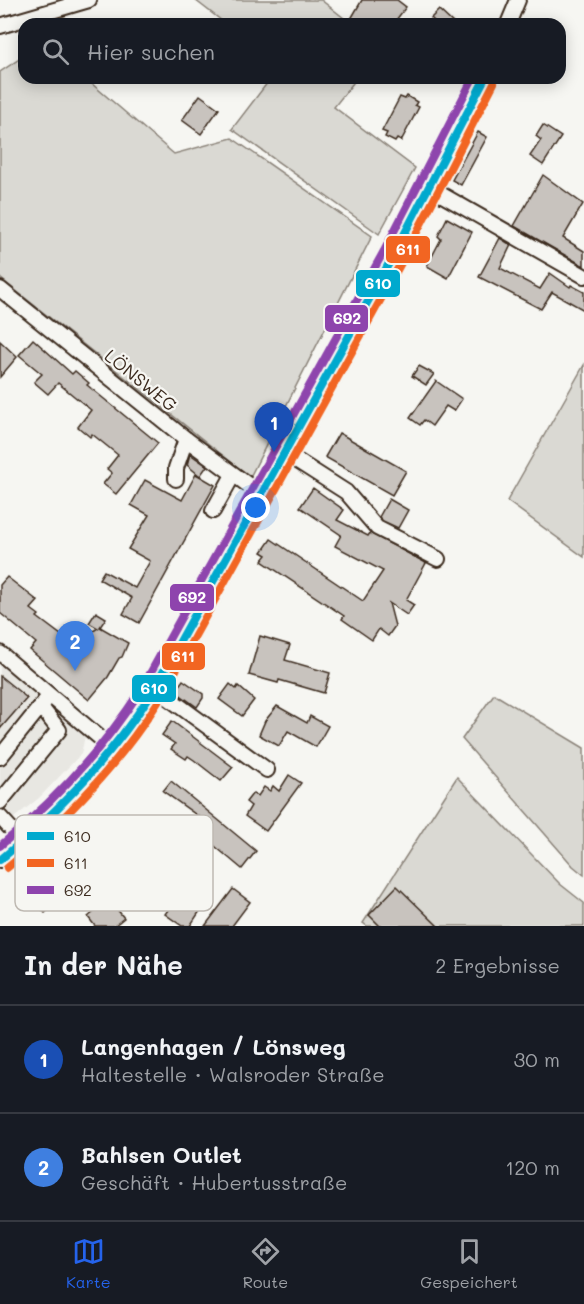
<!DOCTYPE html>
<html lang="de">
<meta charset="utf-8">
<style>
:root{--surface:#171b24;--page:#242831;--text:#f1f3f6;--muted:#9ea1a6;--line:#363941;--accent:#2563eb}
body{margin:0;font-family:Mali,sans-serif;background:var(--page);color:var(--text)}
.you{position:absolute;left:256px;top:508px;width:21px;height:21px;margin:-15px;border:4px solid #fff;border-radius:50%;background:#1a73e8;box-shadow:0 0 0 9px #1a73e833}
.badge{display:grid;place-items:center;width:39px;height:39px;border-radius:50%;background:var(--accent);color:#fff;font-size:20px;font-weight:700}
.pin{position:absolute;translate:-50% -50px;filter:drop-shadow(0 2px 3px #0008)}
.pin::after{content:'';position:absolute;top:32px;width:21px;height:18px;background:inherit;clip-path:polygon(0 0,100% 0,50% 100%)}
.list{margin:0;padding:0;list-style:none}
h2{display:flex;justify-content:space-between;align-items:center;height:78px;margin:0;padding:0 24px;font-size:26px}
h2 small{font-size:20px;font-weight:400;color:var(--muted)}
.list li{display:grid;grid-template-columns:39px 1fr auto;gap:18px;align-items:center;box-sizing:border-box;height:108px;padding:0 24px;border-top:2px solid var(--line)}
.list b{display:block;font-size:22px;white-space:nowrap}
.list p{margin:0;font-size:20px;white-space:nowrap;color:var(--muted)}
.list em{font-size:20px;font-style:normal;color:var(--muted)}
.icon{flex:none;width:33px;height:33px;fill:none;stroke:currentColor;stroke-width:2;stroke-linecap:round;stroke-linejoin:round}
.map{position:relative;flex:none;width:584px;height:926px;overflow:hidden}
.search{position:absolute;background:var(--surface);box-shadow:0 3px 15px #0003;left:18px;right:18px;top:18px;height:66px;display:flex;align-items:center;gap:15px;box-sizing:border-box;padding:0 21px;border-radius:18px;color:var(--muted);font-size:22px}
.sheet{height:294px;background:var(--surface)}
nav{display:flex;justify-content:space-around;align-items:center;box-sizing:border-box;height:84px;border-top:2px solid var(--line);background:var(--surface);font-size:16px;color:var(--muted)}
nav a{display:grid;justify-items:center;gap:3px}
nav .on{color:var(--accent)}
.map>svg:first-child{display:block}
</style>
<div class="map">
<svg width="584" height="926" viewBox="0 0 584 926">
<rect width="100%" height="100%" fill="#f6f6f2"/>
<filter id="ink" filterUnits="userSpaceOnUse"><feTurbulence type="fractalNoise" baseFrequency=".0167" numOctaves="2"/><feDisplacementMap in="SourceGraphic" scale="12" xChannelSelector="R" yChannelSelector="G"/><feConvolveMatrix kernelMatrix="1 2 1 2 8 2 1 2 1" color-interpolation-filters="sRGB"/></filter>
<g filter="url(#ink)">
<!-- built -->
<path fill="#e8e7e2" d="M0 665 85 736 81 754 39 798 0 829Z"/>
<!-- green -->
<g fill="#dad9d3" stroke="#8a8278" stroke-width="1.5">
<path d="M195 0H321L349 22 347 24H226Z"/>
<path d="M24 56V78H85L174 154 232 138 372 236 250 477 0 278V72Z"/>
<path d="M271 78H357L334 107 415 168 379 234 232 129Z"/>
<path d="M584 365V557L507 501Z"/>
<path d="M494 694 584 748V875L573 866 462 739Z"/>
<path d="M457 777 560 884 584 903V926H367L363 923Z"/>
</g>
<!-- building -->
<g fill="#c8c3be" stroke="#3b2a1e" stroke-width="1.5">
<path d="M362 0H397L406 7 393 24H348Z"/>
<path d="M439 10 454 24H437L431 18Z"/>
<path d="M200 95 219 109 201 134 182 120Z"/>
<path d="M407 96 417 102 415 105 419 107 401 141 397 139 395 142 385 137 387 133 382 131 400 97 405 99Z"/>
<path d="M543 125 561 137 543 165 530 156 541 140 536 136Z"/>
<path d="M478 132 487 137 461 185 452 180Z"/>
<path d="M543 175 583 204 563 238 584 251V266L514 226Z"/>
<path d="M447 218 472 232 448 278 427 266 441 239 438 236Z"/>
<path d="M500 238 511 245 500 268 540 289 550 273 570 287 571 285 584 292V310L552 292 541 309 479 277Z"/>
<path d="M33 339 72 374 75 371 89 383 87 385 158 443 116 494 103 484 112 473 107 469 118 455 92 434 90 437 78 427 91 410 58 383 48 394 34 382 42 374 19 355Z"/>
<path d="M0 341 17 357 0 377Z"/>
<path d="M419 366 434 374 426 385 412 376Z"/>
<path d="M436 381 462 399 454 411 446 406 432 426 424 420 420 425 410 418Z"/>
<path d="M339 433 406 471 392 495 325 457Z"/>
<path d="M190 454 207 466 200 476 187 465Z"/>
<path d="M196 474 215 485 139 623 123 614 132 598 99 579 104 571 135 588 150 561 128 549 149 515 131 505 145 480 182 500Z"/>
<path d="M313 488 344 510 337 520 368 536 370 533 426 563 406 600 414 605 407 615 389 603 395 626 388 636 379 629 372 640 342 619 344 616 262 561 267 555 262 552 271 539 363 601 383 571 335 546 341 535 300 507Z"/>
<path d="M389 499 408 510 398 528 383 521 379 517Z"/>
<path d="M7 577 38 601 31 609 39 615 37 617 73 644 98 628 89 623 96 612 106 618 100 627 128 643 122 657 119 658 108 677 89 700 30 650 36 643 0 613V585Z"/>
<path d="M260 636 290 645 285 660 330 673 324 693 279 680 278 683 249 675Z"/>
<path d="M0 676 27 698 0 729Z"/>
<path d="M183 680 203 694V698L197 707 175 691Z"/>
<path d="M230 684 236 689 238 686 254 700 242 716 219 699Z"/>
<path d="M277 706 307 723 310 716 328 726 316 747 288 731 279 746 259 735 265 721Z"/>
<path d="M172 721 233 767 221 781 194 760 188 756 186 759 171 749 175 744 162 735Z"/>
<path d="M289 775 301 783 266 831 245 816 251 806 246 802 253 793 258 796 264 787 270 791 273 786 279 791Z"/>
<path d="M171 781 256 851 242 869 198 832 206 822 163 791Z"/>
<path d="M70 857 87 875 45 913 23 888 33 879 38 885Z"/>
<path d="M397 886 438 926H380L369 915Z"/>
<path d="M233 889 250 902 232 926H205Z"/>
<path d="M178 896 200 911 190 926H182L165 914Z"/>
<path d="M109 899 124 918 114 926H95L88 917Z"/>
</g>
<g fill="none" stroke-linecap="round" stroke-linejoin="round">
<defs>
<g id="minor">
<path d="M508 24 518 0"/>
<path d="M0 26 89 0"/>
<path d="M430 188 584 276"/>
<path d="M0 289 186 439 263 496"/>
<path d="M285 453 346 492 377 528 438 559"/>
<path d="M176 479V468L186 439"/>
<path d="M213 511 233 475"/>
<path d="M0 653 113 749"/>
<path d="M155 688 267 770"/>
<path d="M0 757 45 701"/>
<path d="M0 802 59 730 41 707"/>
<path d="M52 816 116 892"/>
<path d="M0 817 23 842"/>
<path d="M0 860C41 827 80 791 113 749 150 702 178 648 207 595 237 540 267 486 297 431 361 314 427 198 485 78"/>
</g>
</defs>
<!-- minor casing -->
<use href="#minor" stroke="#3b2a1e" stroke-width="18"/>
<!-- minor -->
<use href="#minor" stroke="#f6f6f2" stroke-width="14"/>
<defs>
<path id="bus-1" d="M0 860C59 811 110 758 151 694L393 256 485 78"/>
<path id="bus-2" d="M7 868C67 819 118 765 160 699L402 261 494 83"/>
<path id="bus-3" d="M0 846C56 800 103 749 142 688L384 251 473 78"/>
</defs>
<!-- bus-1 casing -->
<use href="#bus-1" stroke="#f6f6f2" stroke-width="12"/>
<!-- bus-2 casing -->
<use href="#bus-2" stroke="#f6f6f2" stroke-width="12"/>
<!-- bus-3 casing -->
<use href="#bus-3" stroke="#f6f6f2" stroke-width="12"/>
<!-- bus-1 -->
<use href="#bus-1" stroke="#00a9ce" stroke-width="8"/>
<!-- bus-2 -->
<use href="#bus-2" stroke="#f26522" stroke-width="8"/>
<!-- bus-3 -->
<use href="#bus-3" stroke="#8e44ad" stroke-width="8"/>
</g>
</g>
<g text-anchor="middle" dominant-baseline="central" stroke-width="4.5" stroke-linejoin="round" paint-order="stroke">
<!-- street labels -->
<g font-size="18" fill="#3b2a1e" stroke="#f6f6f2">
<text transform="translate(141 380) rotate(39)">LÖNSWEG</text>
</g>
</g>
<!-- legend -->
<rect x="15" y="815" width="198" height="96" rx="9" fill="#f6f6f2" stroke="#beb9b2" stroke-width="1.5"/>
<rect x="27" y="832" width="27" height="8" fill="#00a9ce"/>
<rect x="27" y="859" width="27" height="8" fill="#f26522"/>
<rect x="27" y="886" width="27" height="8" fill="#8e44ad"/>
<g font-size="16" fill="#3b2a1e">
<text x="64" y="842">610</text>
<text x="64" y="869">611</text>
<text x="64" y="896">692</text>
</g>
<g stroke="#f6f6f2" stroke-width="2">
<rect x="385" y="235" width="46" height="29" rx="6" fill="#f26522"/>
<rect x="355" y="269" width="46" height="29" rx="6" fill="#00a9ce"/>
<rect x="324" y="304" width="45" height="29" rx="6" fill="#8e44ad"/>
<rect x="169" y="583" width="46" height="29" rx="6" fill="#8e44ad"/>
<rect x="161" y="642" width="45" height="29" rx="6" fill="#f26522"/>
<rect x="131" y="674" width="46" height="29" rx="6" fill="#00a9ce"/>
</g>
<g font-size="16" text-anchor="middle" font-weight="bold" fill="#fff">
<text x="408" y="255">611</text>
<text x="378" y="289">610</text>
<text x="347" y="324">692</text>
<text x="192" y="603">692</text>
<text x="183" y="662">611</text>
<text x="154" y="694">610</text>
</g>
</svg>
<div class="you"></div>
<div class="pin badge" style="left:274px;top:452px;background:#1a4fb4">1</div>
<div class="pin badge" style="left:75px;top:671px;background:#3f7fe0">2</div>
<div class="search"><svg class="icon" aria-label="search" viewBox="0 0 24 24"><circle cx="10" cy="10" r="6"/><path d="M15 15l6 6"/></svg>Hier suchen</div>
</div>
<section class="sheet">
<h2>In der Nähe<small>2 Ergebnisse</small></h2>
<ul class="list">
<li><span class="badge" style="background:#1a4fb4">1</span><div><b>Langenhagen / Lönsweg</b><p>Haltestelle · Walsroder Straße</p></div><em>30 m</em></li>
<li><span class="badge" style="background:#3f7fe0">2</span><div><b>Bahlsen Outlet</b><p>Geschäft · Hubertusstraße</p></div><em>120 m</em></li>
</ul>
</section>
<nav>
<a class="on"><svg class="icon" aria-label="map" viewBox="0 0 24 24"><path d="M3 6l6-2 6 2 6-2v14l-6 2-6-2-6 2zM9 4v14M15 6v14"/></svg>Karte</a>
<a><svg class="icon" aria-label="directions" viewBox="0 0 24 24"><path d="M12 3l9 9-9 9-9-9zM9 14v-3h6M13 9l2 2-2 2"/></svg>Route</a>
<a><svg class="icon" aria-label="saved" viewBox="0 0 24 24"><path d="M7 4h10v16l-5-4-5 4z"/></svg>Gespeichert</a>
</nav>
